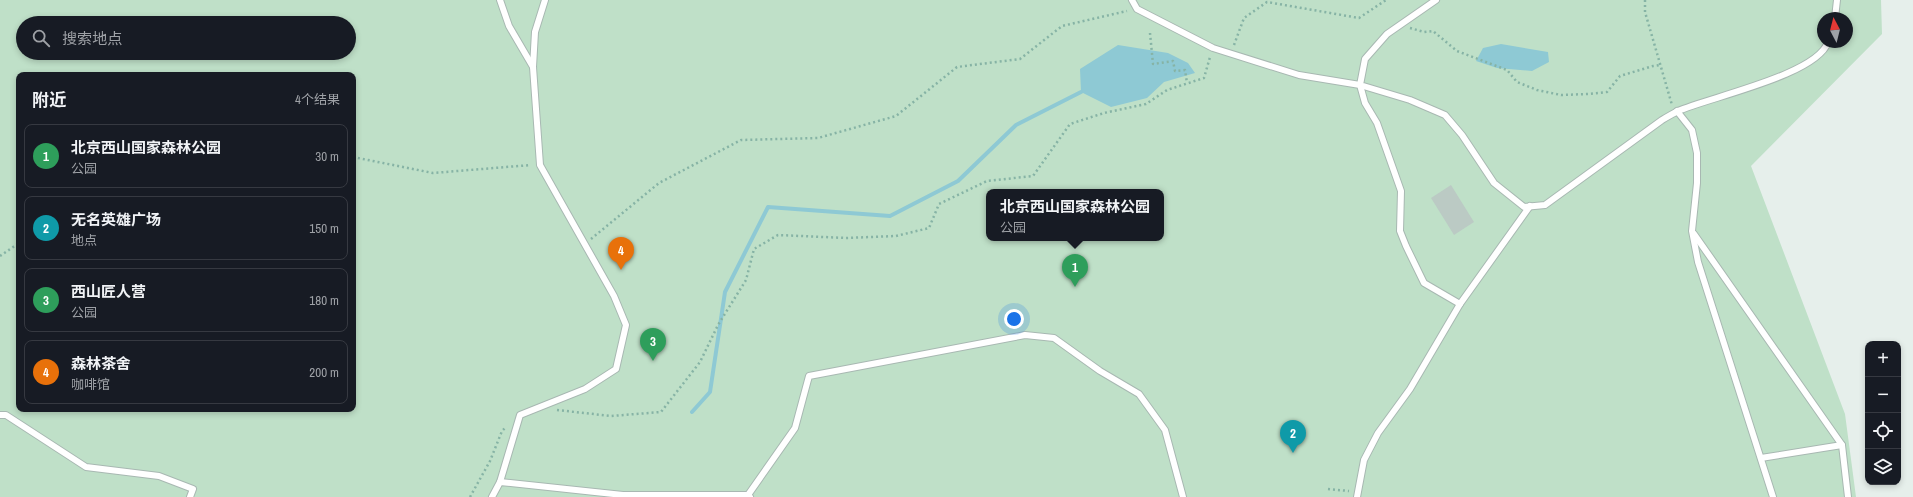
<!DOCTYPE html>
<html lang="zh">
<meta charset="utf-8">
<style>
:root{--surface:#171b24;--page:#242831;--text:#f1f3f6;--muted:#9ea1a6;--line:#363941;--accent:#f4845f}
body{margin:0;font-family:"Archivo Narrow","Noto Sans SC",sans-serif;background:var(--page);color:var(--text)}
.controls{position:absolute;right:12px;bottom:12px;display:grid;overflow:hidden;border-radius:8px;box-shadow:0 2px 6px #0003}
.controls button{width:36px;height:36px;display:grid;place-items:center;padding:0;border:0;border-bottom:1px solid var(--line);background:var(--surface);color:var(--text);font:20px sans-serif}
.compass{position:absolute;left:1817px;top:12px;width:36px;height:36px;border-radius:50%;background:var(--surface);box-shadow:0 2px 6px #0003;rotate:353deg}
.you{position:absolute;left:1014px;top:319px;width:14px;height:14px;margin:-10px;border:3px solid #fff;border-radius:50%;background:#1a73e8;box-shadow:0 0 0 6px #1a73e833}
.badge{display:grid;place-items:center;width:26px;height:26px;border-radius:50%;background:var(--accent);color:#fff;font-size:13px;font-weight:700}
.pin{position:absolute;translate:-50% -33px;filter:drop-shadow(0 1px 2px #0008)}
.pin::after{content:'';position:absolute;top:21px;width:14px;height:12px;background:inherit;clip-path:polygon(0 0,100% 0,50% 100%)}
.popup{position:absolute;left:986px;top:189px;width:178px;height:52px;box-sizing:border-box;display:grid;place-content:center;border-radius:8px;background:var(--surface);filter:drop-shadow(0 1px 3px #0005);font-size:13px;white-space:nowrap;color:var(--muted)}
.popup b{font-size:15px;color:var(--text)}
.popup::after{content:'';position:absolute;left:50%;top:100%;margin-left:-8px;border:8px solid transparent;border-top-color:var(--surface)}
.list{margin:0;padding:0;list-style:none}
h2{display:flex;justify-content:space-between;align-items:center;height:52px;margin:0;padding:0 16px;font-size:17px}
h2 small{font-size:13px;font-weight:400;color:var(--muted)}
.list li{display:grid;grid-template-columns:26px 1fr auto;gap:12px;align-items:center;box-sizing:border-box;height:64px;margin:0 8px 8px;padding:0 8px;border:1px solid var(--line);border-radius:8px}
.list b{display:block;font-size:15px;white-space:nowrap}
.list p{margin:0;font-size:13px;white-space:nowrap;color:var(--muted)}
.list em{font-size:13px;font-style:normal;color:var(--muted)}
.icon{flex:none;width:22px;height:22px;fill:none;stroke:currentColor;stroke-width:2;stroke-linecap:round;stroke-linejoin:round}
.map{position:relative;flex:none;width:1913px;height:497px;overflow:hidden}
.search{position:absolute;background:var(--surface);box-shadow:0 2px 6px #0003;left:16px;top:16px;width:340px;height:44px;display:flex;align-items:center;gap:10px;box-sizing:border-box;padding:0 14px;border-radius:22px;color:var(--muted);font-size:15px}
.panel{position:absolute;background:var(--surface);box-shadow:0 2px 6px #0003;left:16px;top:72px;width:340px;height:340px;border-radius:8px}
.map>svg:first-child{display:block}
</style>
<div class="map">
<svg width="1913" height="497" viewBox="0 0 1913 497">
<rect width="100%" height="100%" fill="#e6efeb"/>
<!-- green -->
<path fill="#bfe0c8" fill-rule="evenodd" d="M0 0H1881L1882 34 1751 166 1845 414 1856 497H0ZM1823 18H1847V42H1823ZM23 23H349V53H23ZM19 75H353V409H19ZM989 192H1161V238H989Z"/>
<!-- water -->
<g fill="#8ec9d4">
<path d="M1501 44 1548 52 1549 62 1532 71 1497 68 1476 61 1483 48Z"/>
<path d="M1118 45 1168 53 1188 63 1195 73 1164 82 1147 98 1111 107 1081 92 1080 69Z"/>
</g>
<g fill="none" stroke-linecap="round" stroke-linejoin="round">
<!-- stream -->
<path stroke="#8ec9d4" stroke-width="4" d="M692 412 710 392 725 292 768 207 890 216 958 181 1016 125 1081 92"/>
</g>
<!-- building -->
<path fill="#bbcac4" d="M1451 185 1474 222 1454 235 1431 198Z"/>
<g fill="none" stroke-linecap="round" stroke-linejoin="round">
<defs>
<g id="service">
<path d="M500 0 509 26 533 67"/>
<path d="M1132 0 1137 9 1213 48 1299 75 1360 85 1365 103 1377 123 1401 191 1400 231 1406 246 1424 283 1460 304 1530 206"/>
<path d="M1436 0 1387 34 1365 59 1360 85 1410 100 1445 115 1462 135 1494 183 1524 207 1545 205 1662 120C1667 117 1672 114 1678 111 1710 97 1817 75 1828 42"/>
<path d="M1835 18 1837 0"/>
<path d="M1677 111 1692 130 1697 153V183L1692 231 1698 262 1773 497"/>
<path d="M1694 234 1842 445 1848 497"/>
<path d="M0 415H6L86 467 159 476 193 489 190 497"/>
<path d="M1761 458 1842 445"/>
<path d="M500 482 520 415 585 389 616 369 626 325 614 296 540 165 533 67 535 32 545 0"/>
<path d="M492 497 500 482 623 495H748"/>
<path d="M750 497 748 495 795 428 809 376 1025 335 1054 338 1100 371 1139 394 1165 430 1183 497"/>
<path d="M1357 497 1364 460 1378 433 1410 389 1460 304"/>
</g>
</defs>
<!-- service casing -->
<use href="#service" stroke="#a8b8b2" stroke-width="8"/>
<!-- path -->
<g stroke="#86b3a5" stroke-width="2.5" stroke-dasharray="2 3" stroke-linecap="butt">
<path d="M1645 0V12L1672 105"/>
<path d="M1410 28 1424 32 1433 31 1457 51 1507 70 1517 82 1537 90 1561 95 1588 94 1607 92 1620 76 1653 66 1660 65"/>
<path d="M1150 33 1153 64 1173 61 1175 71 1185 70 1187 83"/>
<path d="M1234 45 1244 18 1267 2 1359 18 1386 0"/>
<path d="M353 157 433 173 531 165"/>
<path d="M591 239 659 183 741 140 818 138 896 116 957 67 1020 59 1062 26 1127 11"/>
<path d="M0 256 19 243"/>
<path d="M557 410 611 416 661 412 700 362 718 325 746 280 754 249 778 235 846 238 896 236 929 228 939 204 987 181 1033 176 1070 124 1104 113 1146 104 1167 90 1204 78 1210 57"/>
<path d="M1328 489 1349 491"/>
<path d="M470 497 490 461 502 431 506 427"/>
</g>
<!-- service -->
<use href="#service" stroke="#fff" stroke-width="6"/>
</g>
</svg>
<div class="controls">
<button>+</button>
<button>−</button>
<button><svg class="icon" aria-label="locate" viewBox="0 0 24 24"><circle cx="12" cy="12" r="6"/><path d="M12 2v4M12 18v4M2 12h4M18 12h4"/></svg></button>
<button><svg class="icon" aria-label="layers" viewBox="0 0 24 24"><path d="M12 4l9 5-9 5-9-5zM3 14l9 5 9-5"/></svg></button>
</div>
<svg class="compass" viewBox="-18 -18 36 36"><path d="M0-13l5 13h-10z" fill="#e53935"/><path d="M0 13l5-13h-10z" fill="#9ea1a6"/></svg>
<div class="you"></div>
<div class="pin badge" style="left:1075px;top:287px;background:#2e9e5b">1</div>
<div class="popup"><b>北京西山国家森林公园</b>公园</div>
<div class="pin badge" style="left:1293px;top:453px;background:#0f9aa8">2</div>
<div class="pin badge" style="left:653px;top:361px;background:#2e9e5b">3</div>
<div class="pin badge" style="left:621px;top:270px;background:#e8710a">4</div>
<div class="search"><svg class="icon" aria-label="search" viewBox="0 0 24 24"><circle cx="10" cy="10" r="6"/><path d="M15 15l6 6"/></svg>搜索地点</div>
<section class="panel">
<h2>附近<small>4个结果</small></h2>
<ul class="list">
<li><span class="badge" style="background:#2e9e5b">1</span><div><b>北京西山国家森林公园</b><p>公园</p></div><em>30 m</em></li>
<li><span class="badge" style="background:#0f9aa8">2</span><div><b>无名英雄广场</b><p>地点</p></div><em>150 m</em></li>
<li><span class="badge" style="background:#2e9e5b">3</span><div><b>西山匠人营</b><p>公园</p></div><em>180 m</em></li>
<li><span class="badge" style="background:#e8710a">4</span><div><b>森林茶舍</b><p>咖啡馆</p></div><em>200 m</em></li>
</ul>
</section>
</div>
